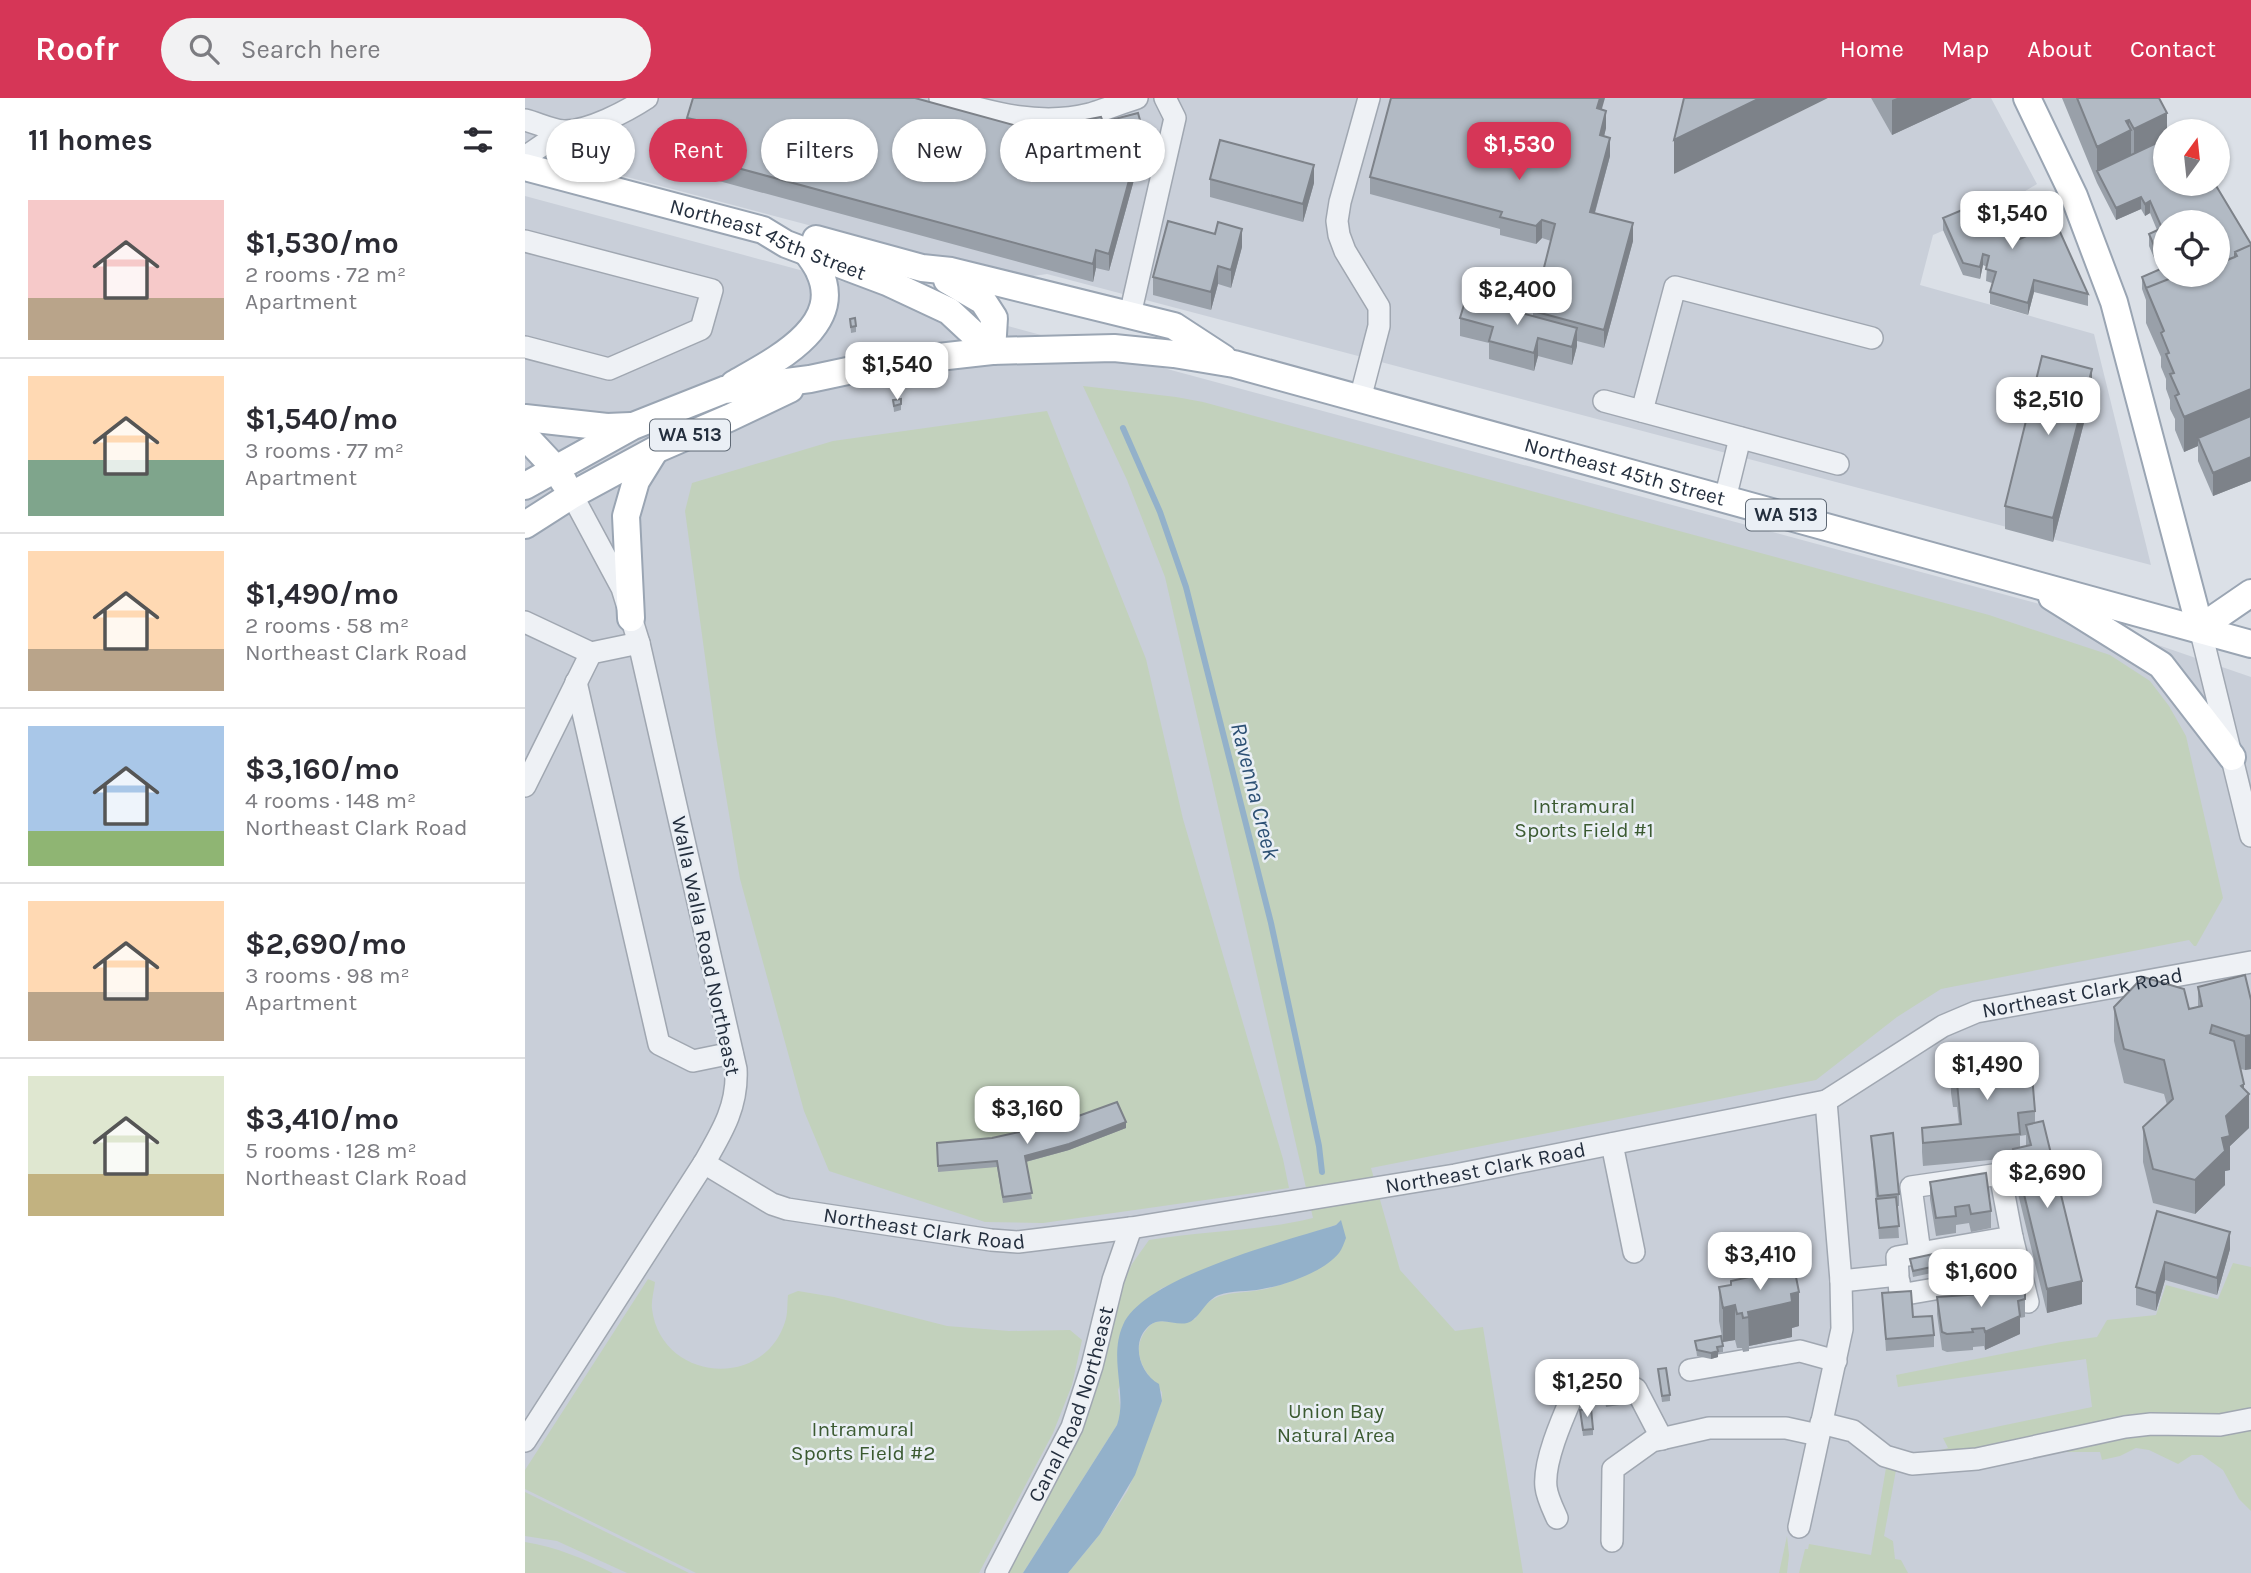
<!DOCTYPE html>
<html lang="en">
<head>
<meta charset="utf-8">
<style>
  :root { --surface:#fff; --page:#f2f2f3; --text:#2b2b33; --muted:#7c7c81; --line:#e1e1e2; --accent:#d63657 }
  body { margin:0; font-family:Karla,sans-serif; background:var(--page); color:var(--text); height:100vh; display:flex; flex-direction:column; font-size:26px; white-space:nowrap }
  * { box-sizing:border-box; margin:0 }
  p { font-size:23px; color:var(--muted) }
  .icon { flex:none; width:38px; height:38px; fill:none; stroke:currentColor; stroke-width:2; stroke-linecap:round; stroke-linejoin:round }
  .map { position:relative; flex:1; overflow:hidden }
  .drawer { display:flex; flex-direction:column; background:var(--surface); width:525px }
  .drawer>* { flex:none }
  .top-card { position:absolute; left:21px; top:21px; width:665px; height:63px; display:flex; gap:14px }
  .needle { width:46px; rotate:15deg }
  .controls { position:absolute; left:1628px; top:21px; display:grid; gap:14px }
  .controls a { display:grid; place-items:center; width:77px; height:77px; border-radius:50%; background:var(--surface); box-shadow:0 2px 5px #0004; font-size:35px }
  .price { position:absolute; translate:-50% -60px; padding:0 16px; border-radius:14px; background:#fff; color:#222; font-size:23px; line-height:46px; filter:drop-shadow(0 2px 4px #0008) }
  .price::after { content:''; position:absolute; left:50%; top:42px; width:21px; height:16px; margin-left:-10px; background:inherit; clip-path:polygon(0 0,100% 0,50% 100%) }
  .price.on { background:var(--accent); color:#fff }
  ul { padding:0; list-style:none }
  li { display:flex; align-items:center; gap:21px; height:175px; padding:0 28px }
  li+li { border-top:2px solid var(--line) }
  li span { display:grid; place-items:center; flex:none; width:196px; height:140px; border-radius:0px; color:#555 }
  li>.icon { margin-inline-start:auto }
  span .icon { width:84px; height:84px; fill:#fffc; stroke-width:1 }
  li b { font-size:30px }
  h2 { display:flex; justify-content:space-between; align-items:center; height:84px; padding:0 28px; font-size:30px }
  .chip { padding:0 24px; border-radius:32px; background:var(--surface); box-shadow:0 2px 5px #0004; font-size:24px; line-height:63px }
  .chip.on { background:var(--accent); color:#fff }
  header { display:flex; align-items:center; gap:42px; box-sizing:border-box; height:98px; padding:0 35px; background:var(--accent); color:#fff }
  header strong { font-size:33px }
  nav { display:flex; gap:38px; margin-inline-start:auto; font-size:24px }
  .search { width:490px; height:63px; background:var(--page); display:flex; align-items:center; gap:18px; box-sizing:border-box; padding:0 24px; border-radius:38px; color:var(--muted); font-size:26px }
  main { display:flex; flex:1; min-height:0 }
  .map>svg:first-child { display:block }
  .built { fill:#c9cfd9 }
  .green { fill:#c2d1bc }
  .water { fill:#93b1ca }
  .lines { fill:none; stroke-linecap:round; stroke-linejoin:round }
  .stream { stroke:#93b1ca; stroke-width:6 }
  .minor-casing { stroke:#a0a7b1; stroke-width:24 }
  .major-casing { stroke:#9aa5b3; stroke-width:30 }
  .minor { stroke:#eef1f5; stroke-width:21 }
  .major { stroke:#fff; stroke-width:26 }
  .wall { fill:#99a0a9; fill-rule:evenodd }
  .shaded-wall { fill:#7d8289 }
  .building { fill:#b2bac4; stroke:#7d8289; stroke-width:2 }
  .labels { text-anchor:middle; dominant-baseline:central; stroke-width:5; stroke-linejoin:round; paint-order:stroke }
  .shield { fill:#eaeff5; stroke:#5f6975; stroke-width:2 }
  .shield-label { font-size:19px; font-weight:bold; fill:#242f3e }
  .street-label { font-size:21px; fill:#242f3e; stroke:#eaeff5 }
  .park-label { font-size:21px; fill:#3b5a31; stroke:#eaeff5 }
  .water-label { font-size:23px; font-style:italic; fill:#2c5074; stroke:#eaeff5 }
</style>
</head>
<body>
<header>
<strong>Roofr</strong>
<div class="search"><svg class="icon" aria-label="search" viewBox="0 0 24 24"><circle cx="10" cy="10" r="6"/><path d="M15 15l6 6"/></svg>Search here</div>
<nav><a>Home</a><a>Map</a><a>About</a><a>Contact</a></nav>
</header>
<main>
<section class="drawer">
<h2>11 homes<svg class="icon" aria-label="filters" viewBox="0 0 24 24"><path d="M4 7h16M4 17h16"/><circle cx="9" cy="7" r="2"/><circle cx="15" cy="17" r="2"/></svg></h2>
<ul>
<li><span style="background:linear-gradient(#f6c9c9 70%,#b9a48a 0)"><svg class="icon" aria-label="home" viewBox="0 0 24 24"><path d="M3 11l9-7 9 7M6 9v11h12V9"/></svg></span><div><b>$1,530/mo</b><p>2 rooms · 72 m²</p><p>Apartment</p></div></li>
<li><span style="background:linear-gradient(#ffd9b3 60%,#7fa58c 0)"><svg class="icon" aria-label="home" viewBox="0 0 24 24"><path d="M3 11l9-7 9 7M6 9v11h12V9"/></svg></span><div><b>$1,540/mo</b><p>3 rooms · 77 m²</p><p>Apartment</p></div></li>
<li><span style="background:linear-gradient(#ffd9b3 70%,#b9a48a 0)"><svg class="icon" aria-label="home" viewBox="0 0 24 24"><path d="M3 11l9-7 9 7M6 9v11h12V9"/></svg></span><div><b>$1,490/mo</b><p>2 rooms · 58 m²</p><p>Northeast Clark Road</p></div></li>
<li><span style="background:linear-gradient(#a9c7e8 75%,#8fb573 0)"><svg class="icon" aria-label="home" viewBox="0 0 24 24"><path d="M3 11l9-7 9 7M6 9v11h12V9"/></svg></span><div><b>$3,160/mo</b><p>4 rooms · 148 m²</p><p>Northeast Clark Road</p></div></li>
<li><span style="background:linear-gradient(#ffd9b3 65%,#b9a48a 0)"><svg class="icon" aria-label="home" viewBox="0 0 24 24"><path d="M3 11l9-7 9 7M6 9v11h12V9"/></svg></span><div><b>$2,690/mo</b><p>3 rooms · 98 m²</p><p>Apartment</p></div></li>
<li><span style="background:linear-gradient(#dfe7d0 70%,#c2b280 0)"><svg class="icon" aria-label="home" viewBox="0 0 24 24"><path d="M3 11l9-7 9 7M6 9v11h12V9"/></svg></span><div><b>$3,410/mo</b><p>5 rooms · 128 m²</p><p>Northeast Clark Road</p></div></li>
</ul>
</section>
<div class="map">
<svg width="1726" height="1475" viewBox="0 0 1726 1475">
  <rect width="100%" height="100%" fill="#dbe0e7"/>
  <path class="built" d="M0 0H1167L1149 76 1303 0H1346L1367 36 1447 0H1466L1512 86 1475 108 1408 137 1395 187 1569 236 1626 467 522 176 487 181 0 52Z
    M0 98 1511 505 1726 579V1475H0Z"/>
  <path class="green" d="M558 288 651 299 678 304 1464 517 1585 557 1625 583 1644 608 1661 638 1698 800 1671 848H1669L1664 842 1416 891 1372 919 1291 982 846 1070 875 1172 930 1233 958 1229 998 1475H543L575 1436 603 1392 637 1303V1294C622 1276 605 1258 619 1235 623 1230 625 1226 631 1224 639 1222 646 1225 654 1225 659 1225 665 1222 670 1221 687 1191 707 1197 735 1192 764 1187 791 1173 814 1155L816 1123 811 1127 709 1160 635 1191 593 1292 596 1316 592 1327 498 1475H481L596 1190 607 1166 624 1142C678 1133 735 1133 788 1120L640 479 602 382Z
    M522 313 621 561 658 721 758 1061 764 1090 518 1125 460 1124 304 1073 279 1013 215 781 191 639 160 413 167 385 308 343Z
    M1708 1165 1726 1169V1413L1714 1401 1698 1372 1677 1357H1667L1653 1366 1624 1352 1611 1350 1595 1358 1577 1362 1575 1354H1539L1568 1341 1460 1354 1400 1357 1423 1350 1418 1340 1567 1309 1561 1261 1373 1289 1371 1277 1536 1244 1572 1239 1582 1222 1631 1217 1641 1187 1693 1201Z
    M123 1181 130 1184C129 1193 126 1203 127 1211 136 1283 238 1293 260 1224 263 1216 262 1206 263 1197L273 1193 309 1199 422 1228 484 1233 545 1232 557 1242 547 1287 528 1335 454 1475H171L0 1391V1372Z
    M1361 1370 1371 1372 1359 1438 1368 1443 1370 1461 1376 1462 1383 1475H1274L1280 1451H1283L1284 1446 1346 1457Z
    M0 1394 164 1475H102L32 1443 0 1438Z
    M1262 1438 1264 1457 1262 1475H1254Z
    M0 1444C32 1449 59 1461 88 1475H0Z"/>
  <path class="water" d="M816 1122 821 1140C819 1145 817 1151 814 1155 800 1173 759 1188 737 1191 723 1194 707 1192 694 1197 680 1202 674 1222 662 1225 650 1228 637 1218 625 1227 605 1243 614 1275 634 1286L637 1303 610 1377 575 1436 543 1475H498L592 1327C603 1296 583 1261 598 1227 618 1179 761 1143 811 1127Z"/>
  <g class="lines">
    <path class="stream" d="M598 330 635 414 661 489 746 825 794 1048 797 1074"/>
    <g class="minor-casing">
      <g id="minor">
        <path d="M415 0C465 14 513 29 565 16 581 11 596 5 612 0"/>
        <path d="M0 22C12 25 26 32 38 33 63 34 102 13 122 0"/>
        <path d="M0 59 38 33"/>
        <path d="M0 143 187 192 176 231 84 271 0 249"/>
        <path d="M605 217 650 20 640 0"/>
        <path d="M835 301 854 228V209L820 153 814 137 812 123 815 104 844 0"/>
        <path d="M1079 303 1313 366"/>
        <path d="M1117 313 1150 189 1347 240"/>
        <path d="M1200 401 1215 340"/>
        <path d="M0 524 66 555"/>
        <path d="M1675 530 1726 738"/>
        <path d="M51 584 134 946 168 963 207 955"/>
        <path d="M0 688 66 555 114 545"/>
        <path d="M1087 1046 1109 1154"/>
        <path id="s1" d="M179 1065 247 1106 262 1111 466 1142 493 1144 606 1130 930 1077 1301 1003 1418 928 1451 914 1726 864"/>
        <path d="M1487 1139 1503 1204"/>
        <path d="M1316 1183 1373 1177 1372 1159 1395 1155 1386 1089 1475 1076 1487 1139 1395 1155"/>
        <path d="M1374 1183 1375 1197 1496 1176"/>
        <path d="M1165 1272 1275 1253 1311 1263"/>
        <path d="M1296 1325 1328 1333 1360 1358 1387 1366 1452 1361 1600 1329 1626 1326 1695 1327 1726 1321"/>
        <path d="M0 1343 179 1065C197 1034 213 1008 211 971L114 545 97 490 47 397"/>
        <path d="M1032 1420C1028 1411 1022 1399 1021 1389 1018 1363 1039 1317 1049 1294L1084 1279 1111 1291 1137 1341"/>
        <path d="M1274 1429 1317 1231 1316 1183 1301 1003"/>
        <path d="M1087 1443 1088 1371 1127 1343 1184 1330H1261L1293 1337"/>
        <path id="s2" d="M471 1475 547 1329 567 1268 588 1182 606 1130"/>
      </g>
    </g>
    <g class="major-casing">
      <g id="major">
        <path d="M1502 0 1549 98 1589 204 1675 530"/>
        <path id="s3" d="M0 69 238 132 261 146 362 184 424 213 467 253"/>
        <path d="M291 141 397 170 426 173 649 228 698 260"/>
        <path d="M422 182 458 203 469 220 467 253"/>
        <path d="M209 286C247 264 321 229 294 173 291 166 286 160 282 154"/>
        <path d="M0 320 82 329 106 328"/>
        <path d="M0 338 30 370 39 384"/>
        <path id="s4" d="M0 388 108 328 199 292 285 281 360 265 467 253 589 250 649 256 709 266 1726 546"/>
        <path d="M0 427 47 397 130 352 204 320 265 291"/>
        <path d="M1527 499 1636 567 1707 659"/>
        <path d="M106 520 101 418 111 383 129 354"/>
        <path d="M1675 530 1726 495"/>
      </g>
    </g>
    <use href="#minor" class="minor"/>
    <use href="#major" class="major"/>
  </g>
  <path class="wall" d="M1346 0H1447L1367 37Z
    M1537 0H1634L1642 33 1640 86 1726 146V383L1688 398 1673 363V348L1659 354 1650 332V321L1645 311V302L1641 291V281L1636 269V259L1621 225V202L1617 191V179L1692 177 1640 124V158L1630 162 1624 148V136L1632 132 1625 115 1620 118 1616 111 1591 122 1572 85Z
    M1077 11 1081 30 1079 38 1085 58 1070 115 1108 143 1079 250 1052 243V248L1047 267 1013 258 1009 273 964 261V245L935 238V220L1008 218V213L1026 143 1017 140 1011 146 975 137V131L845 96V79Z
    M162 20 496 29 578 24 620 58 615 60 584 173 571 170 568 184 194 83V65L197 55 174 48V41L162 38Z
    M685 81 789 85 778 124 685 99Z
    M1418 120 1495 141 1563 196V208L1509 194 1503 217 1465 206V194L1467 185 1461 183 1462 169 1458 167 1455 181 1438 177 1418 132Z
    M717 149 706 190 693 186 686 212 628 197V179Z
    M325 221 331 228V234L326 235Z
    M1567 294 1528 444 1480 431V408Z
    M368 302 376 306V312L369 314Z
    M1673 889 1726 902V971L1720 972 1716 971 1719 991 1724 1030 1705 1048V1072L1700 1073V1087L1670 1116 1628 1105 1618 1064V1029L1642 1007 1639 996 1599 985 1589 943V909L1664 911 1673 909Z
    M1426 971 1489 979 1510 1013V1025L1557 1206 1522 1215 1488 1075V1060L1398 1068 1397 1054V1030L1434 1027 1432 1009H1428L1426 995ZM1501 1037V1048L1495 1050V1038Z
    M601 1030 544 1052 501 1064 507 1101 478 1105 472 1069 413 1074 412 1045Z
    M1346 1038 1374 1096V1108H1372L1374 1140 1354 1141Z
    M1405 1084 1466 1113V1130L1446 1134 1444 1125 1431 1127V1135L1411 1138 1405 1101Z
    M1632 1113 1705 1151 1692 1197 1640 1182 1631 1213 1611 1207V1189Z
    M1385 1161 1416 1167V1173L1388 1179Z
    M1206 1183 1274 1228 1267 1230V1239L1224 1248V1253L1218 1254 1217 1250H1212L1210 1242 1198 1244 1194 1223V1189L1206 1187Z
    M1357 1195 1409 1237V1249L1361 1253Z
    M1412 1199 1500 1201V1219L1495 1220V1236L1460 1252 1459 1248 1448 1249V1252L1422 1254 1417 1252 1412 1216Z
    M1170 1243 1198 1248V1254L1193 1255V1259L1186 1261 1172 1258Z
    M1133 1271 1145 1297V1303L1137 1304Z
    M1079 1296 1101 1300V1306L1081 1309Z
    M1055 1312 1068 1331V1337L1058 1338Z"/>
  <path class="shaded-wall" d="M1075 0H1080L1072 28V10Z
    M1235 0H1303L1149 76V42Z
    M1372 0H1447L1367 37V2Z
    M1081 13V30L1075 55V37Z
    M1642 15V33H1640V50L1609 65V31Z
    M1604 22V33L1606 32V67L1572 73V49L1601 23Z
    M620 40V58L615 60 584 173V156L615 42Z
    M1085 40V58L1065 132V114Z
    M789 67V85L778 124V106Z
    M1616 99V111L1591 122V110Z
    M1625 103V115L1620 118V106Z
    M1017 122V140L1011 146V128Z
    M1108 125V143L1079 250V232Z
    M717 131V149L706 190V172Z
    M1640 146V158L1630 162V150Z
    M571 152V170L568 184V166Z
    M1458 156V167L1455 181V169Z
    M693 168V186L686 212V194Z
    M1509 182V194L1503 217V205Z
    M1052 230V248L1047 267V249Z
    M1013 240V258L1009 273V255Z
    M1567 271V294L1528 444V420Z
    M1726 291V326L1673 340V348L1659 354V319Z
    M1726 359V383L1688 398V375Z
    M1726 937V971L1720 972V938Z
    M1719 986V1000L1724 996V1030L1705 1048V1072L1700 1073V1087L1670 1116V1082L1697 1040 1701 1018 1716 988Z
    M601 1024V1030L544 1052 500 1064V1058Z
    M1705 1134V1151L1692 1197V1180Z
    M1640 1164V1182L1631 1213V1195Z
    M1557 1183V1206L1522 1215V1191Z
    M1274 1194V1228L1267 1230V1239L1224 1248 1223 1214 1266 1196Z
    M1210 1207V1242L1198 1244V1210Z
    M1495 1218V1236L1460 1252V1234Z
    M1193 1253V1259L1186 1261V1255Z"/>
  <path class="building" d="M168 0H390L496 29 497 26 545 25 576 19 578 24 613 15 620 40 615 42 584 156 571 152 568 166 194 65 202 38 174 30 176 23 162 20Z
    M866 0H1075L1072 10 1081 13 1075 37 1085 40 1065 114 1108 125 1079 232 1008 213 1030 126 1017 122 1011 128 975 119 977 114 845 79Z
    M1159 0H1235L1149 42Z
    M1552 0H1634L1642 15 1609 31 1604 22 1601 23 1606 32 1572 49Z
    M1640 41V86H1690L1726 146V147L1710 154V159L1692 166V124H1640V146L1630 150 1624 136 1637 130 1625 103 1620 106 1616 99 1591 110 1572 73Z
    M695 42 789 67 778 106 685 81Z
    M1475 96 1495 141 1531 125 1563 196 1509 182 1503 205 1465 194 1471 174 1461 171 1464 158 1458 156 1455 169 1438 165 1418 120Z
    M643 123 690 136 693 124 717 131 706 172 693 168 686 194 628 179Z
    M1726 147V291L1659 319 1650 298 1654 296 1645 276 1649 275 1641 256 1644 255 1636 235 1639 233 1621 190 1654 177 1656 181 1667 177H1692V166L1712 158 1710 154Z
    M1640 169V177H1654L1621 190 1617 179Z
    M1654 177H1667L1656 181Z
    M941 200 1052 230 1047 249 1013 240 1009 255 964 243 968 229 935 220Z
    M330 220 331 228 326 229 325 221Z
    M1517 258 1567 271 1528 420 1480 408Z
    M376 301V306L369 308 368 302Z
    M1726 318V359L1688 375 1673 340Z
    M1720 877 1726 902V937L1720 938 1687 927 1685 935 1709 943 1719 986 1716 988 1724 996 1701 1018 1705 1038 1697 1040 1700 1053 1670 1082 1628 1071 1618 1029 1648 1001 1639 962 1599 951 1589 909 1618 879 1659 891 1664 911 1677 908 1673 889Z
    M1487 960 1489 979 1507 977 1510 1013 1493 1015 1495 1036 1398 1045 1397 1030 1436 1026 1432 985H1428L1426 971 1432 970V965Z
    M592 1004 601 1024 544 1046 500 1058 507 1095 478 1099 472 1063 413 1068 412 1045 467 1040 534 1025Z
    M1518 1023 1557 1183 1522 1191 1488 1051 1506 1047 1501 1027Z
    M1368 1035 1374 1096 1353 1098 1346 1038Z
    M1461 1075 1466 1113 1446 1116 1444 1107 1430 1109 1431 1118 1411 1120 1405 1084Z
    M1371 1099 1374 1128 1354 1130 1351 1101Z
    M1632 1113 1705 1134 1692 1180 1640 1164 1631 1195 1611 1189Z
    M1413 1155 1416 1167 1388 1173 1385 1161Z
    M1260 1171 1261 1176 1270 1174 1274 1194 1266 1196 1267 1204 1223 1214 1224 1219 1218 1220 1217 1215 1212 1216 1210 1207 1198 1210 1194 1189 1206 1187V1183Z
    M1482 1184H1500V1201L1493 1203 1495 1218 1460 1234 1459 1230 1447 1231 1448 1234 1422 1236 1417 1234 1412 1199 1458 1196Z
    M1386 1193 1388 1219 1407 1218 1409 1237 1361 1241 1357 1195Z
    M1196 1238 1198 1248 1192 1249 1193 1253 1186 1255 1172 1252 1170 1243Z
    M1141 1270 1145 1297 1137 1298 1133 1271Z
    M1100 1293 1101 1300 1081 1303 1079 1296Z
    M1066 1310 1068 1331 1058 1332 1055 1312Z"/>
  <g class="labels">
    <g class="shield">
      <rect x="125" y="321.5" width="80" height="31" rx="5"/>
      <rect x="1221" y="401.5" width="80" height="31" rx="5"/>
    </g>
    <g class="shield-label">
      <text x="165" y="337">WA 513</text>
      <text x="1261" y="417">WA 513</text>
    </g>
    <g class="street-label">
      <text stroke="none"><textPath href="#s3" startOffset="254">Northeast 45th Street</textPath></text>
      <text stroke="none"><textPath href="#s4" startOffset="1141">Northeast 45th Street</textPath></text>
      <text transform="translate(181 848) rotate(78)">Walla Walla Road Northeast</text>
      <text stroke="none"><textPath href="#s1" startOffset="1432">Northeast Clark Road</textPath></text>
      <text stroke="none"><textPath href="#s1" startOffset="802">Northeast Clark Road</textPath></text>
      <text stroke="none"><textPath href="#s1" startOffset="234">Northeast Clark Road</textPath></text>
      <text stroke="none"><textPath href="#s2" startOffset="186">Canal Road Northeast</textPath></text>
    </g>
    <g class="park-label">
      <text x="1059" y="708">Intramural<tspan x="1059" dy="24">Sports Field #1</tspan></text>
      <text x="811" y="1313">Union Bay<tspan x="811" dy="24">Natural Area</tspan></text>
      <text x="338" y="1331">Intramural<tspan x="338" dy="24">Sports Field #2</tspan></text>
    </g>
    <g class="water-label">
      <text transform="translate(730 693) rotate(76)">Ravenna Creek</text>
    </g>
  </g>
</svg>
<div class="controls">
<a><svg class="needle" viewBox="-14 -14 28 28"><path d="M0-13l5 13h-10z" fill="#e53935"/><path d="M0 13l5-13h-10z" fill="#7c7c81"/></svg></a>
<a><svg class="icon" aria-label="locate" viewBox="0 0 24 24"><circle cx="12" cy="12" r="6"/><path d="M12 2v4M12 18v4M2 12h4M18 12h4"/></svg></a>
</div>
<b class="price on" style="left:994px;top:84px">$1,530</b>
<b class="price" style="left:1487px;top:153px">$1,540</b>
<b class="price" style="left:992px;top:229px">$2,400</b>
<b class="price" style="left:372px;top:304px">$1,540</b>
<b class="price" style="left:1523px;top:339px">$2,510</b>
<b class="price" style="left:1462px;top:1004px">$1,490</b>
<b class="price" style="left:502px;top:1048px">$3,160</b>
<b class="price" style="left:1522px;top:1112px">$2,690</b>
<b class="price" style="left:1235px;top:1194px">$3,410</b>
<b class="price" style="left:1456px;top:1211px">$1,600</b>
<b class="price" style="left:1062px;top:1321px">$1,250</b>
<div class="top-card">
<a class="chip">Buy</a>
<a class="chip on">Rent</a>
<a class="chip">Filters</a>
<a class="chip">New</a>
<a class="chip">Apartment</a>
</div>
</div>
</main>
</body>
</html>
